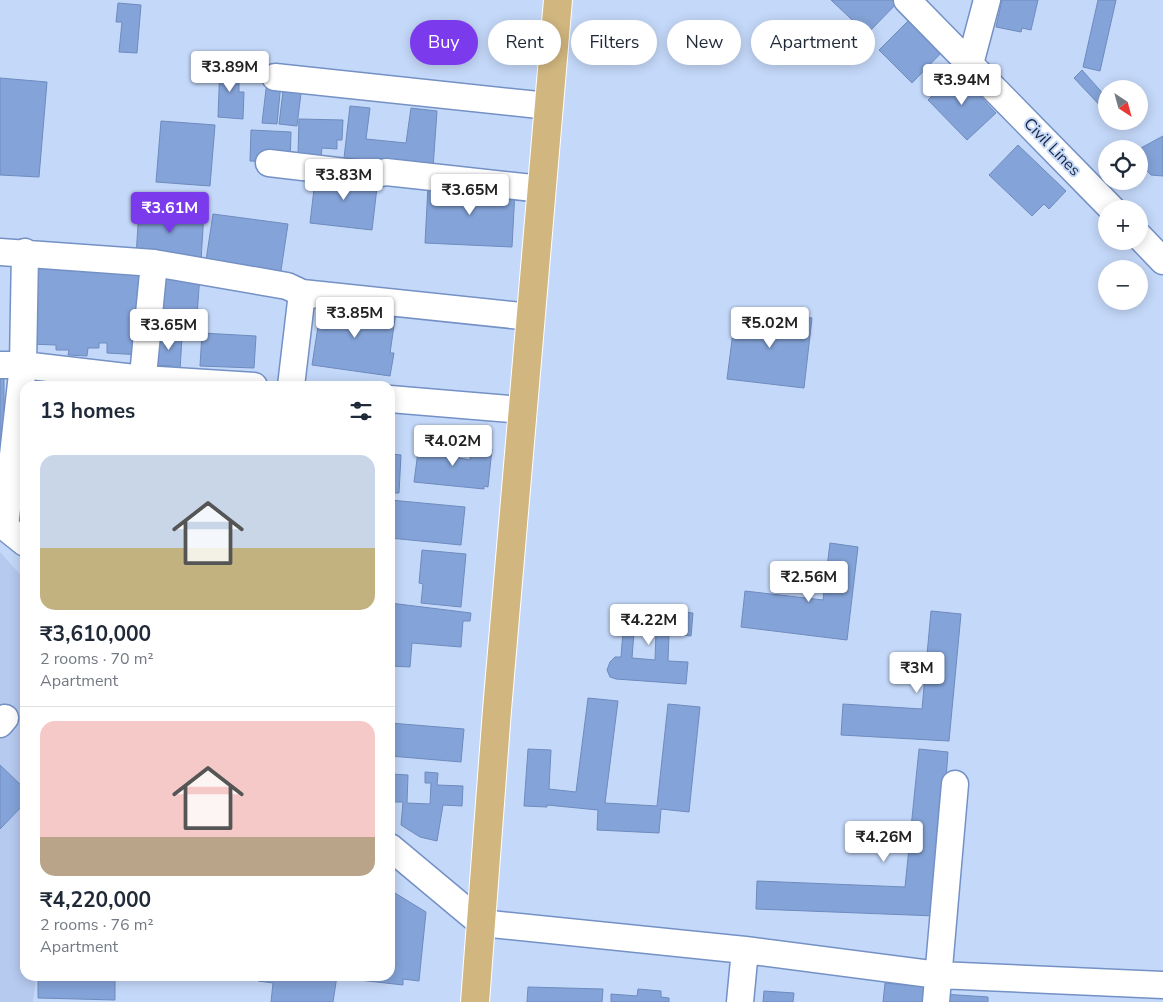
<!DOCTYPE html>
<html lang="en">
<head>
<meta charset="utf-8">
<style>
  :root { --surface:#fff; --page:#f6f6f7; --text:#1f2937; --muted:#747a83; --line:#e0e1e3; --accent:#7c3aed }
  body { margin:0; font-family:"Nunito Sans",sans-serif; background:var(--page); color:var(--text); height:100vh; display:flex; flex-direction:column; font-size:19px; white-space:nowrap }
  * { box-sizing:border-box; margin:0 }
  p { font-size:16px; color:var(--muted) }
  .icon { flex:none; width:28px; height:28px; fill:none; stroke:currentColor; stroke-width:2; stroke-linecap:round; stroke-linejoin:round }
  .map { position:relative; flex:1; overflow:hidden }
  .details { position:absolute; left:20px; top:381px; width:375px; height:600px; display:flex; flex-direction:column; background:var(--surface); border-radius:15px; box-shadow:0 2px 12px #0003 }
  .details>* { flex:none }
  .banner { position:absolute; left:410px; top:20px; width:475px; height:45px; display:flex; gap:10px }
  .needle { width:32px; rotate:144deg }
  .tools { position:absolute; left:1098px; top:80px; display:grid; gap:10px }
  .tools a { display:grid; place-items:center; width:50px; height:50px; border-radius:50%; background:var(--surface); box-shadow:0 2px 12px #0003; font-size:25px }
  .price { position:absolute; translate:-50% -42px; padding:0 11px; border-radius:5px; background:#fff; color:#222; font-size:16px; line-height:32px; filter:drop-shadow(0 1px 2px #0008) }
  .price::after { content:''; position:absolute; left:50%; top:30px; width:15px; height:11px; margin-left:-8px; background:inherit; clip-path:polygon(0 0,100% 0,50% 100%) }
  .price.current { background:var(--accent); color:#fff }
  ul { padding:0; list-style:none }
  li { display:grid; align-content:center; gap:10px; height:265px; padding:0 20px }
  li+li { border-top:1px solid var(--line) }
  li span { display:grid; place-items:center; height:155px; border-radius:15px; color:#555 }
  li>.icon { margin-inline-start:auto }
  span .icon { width:90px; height:90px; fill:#fffc; stroke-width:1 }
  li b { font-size:21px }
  h2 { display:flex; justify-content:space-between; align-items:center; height:60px; padding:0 20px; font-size:21px }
  .tag { padding:0 18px; border-radius:22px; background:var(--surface); box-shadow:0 2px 12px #0003; font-size:18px; line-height:45px }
  .tag.current { background:var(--accent); color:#fff }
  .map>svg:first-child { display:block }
  .built { fill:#b6caef }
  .building { fill:#84a3d8; stroke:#6e8bbe; fill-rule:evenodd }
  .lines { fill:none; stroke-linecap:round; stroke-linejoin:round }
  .minor-casing { stroke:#7491c5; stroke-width:29 }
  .major-casing { stroke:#fff; stroke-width:30 }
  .minor { stroke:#fff; stroke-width:26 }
  .major { stroke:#d1b77f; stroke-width:28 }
  .labels { text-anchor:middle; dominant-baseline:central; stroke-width:4; stroke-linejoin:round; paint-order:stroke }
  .street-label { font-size:16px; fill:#1b263b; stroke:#c4d8f9 }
</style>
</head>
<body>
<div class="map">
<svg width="1163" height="1002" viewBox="0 0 1163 1002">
  <rect width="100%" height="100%" fill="#c4d8f9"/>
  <path class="built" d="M0 552 25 580V976H36L33 1002H0Z"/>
  <path class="building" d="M831 0H900L867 34Z
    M1002 0H1038L1031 30 1022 28 1021 32 996 27Z
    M1098 0H1116L1100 71 1083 67Z
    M118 3 141 5 137 53 119 52 122 22H116Z
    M912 17 945 49 912 83 879 50Z
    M220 63 239 64V92H244L243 119 218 117Z
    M1082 70 1106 97V112L1074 78Z
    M957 72 996 113 967 140 928 100Z
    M0 78 47 82 39 177 0 175Z
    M267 81 281 83 277 124 262 123Z
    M284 83 302 85 297 126 279 124Z
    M350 106 370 108 366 139 406 143 411 108 437 111 433 168 344 158Z
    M299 119 343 120 342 140H337V149L322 148 321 156 298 155Z
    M161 121 215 125 210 186 156 182Z
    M251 130 291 132 290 163 250 161Z
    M1163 136V176L1151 175 1139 162V149Z
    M1018 145 1066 191 1049 209 1044 204 1032 216 989 175Z
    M316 172 378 179 372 230 310 223Z
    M428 186 515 190 512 247 425 243Z
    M139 208 204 212 201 261 136 257Z
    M213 214 288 224 280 277 205 267Z
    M35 264 147 271 142 355 107 353V343H99V348H88L87 356 68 355 69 350H56V345L30 344Z
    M162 273 200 274 196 330 159 328Z
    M322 301 396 312 390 353H394L390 376 312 365Z
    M736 309 812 318 804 388 727 379Z
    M202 333 256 336 254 368 200 366Z
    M157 335 182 336 180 371 172 370V366L155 365Z
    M0 371H4V491L0 488Z
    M419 444 461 448 459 458 470 460 472 447 492 449 488 487 484 486V489L414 482Z
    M390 454 401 455 399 493H390Z
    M390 500 465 507 461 545 390 538Z
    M830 543 858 547 847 640 741 627 745 591 823 600Z
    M422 550 466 554 461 607 421 603 423 584 419 583Z
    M390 603 471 613 470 621H463L461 647 412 643 410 667 390 666Z
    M623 608 693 613 691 636 669 634 668 661 688 662 686 684 616 679 610 677 607 670 610 662 615 657H621L623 631 616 630 612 623V615L617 610ZM634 632 656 633 655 660 632 658Z
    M931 611 961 614 949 741 841 735 843 704 922 709Z
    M588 698 618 701 605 803 657 806 668 704 700 707 689 812 661 809 659 833 597 830 598 810 547 805V807L524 806 528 749 551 750 549 789 576 792Z
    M390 723 464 729 461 762 390 756Z
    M919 749 948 752 936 916 756 909 757 881 905 887Z
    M0 765 25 789V803L0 829Z
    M425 772 438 773 437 785 463 786 462 806 443 805 437 841 420 837 401 825 403 802H390V774L408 775 407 803 430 804 431 783H425Z
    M390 890 426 912 419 981 403 979V985L359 980V976H390Z
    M38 976H115V1000L38 998Z
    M259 976H337L333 1002H271L273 983 258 981Z
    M885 983 933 988 931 1002H883Z
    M528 987 603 989 602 1002H527Z
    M638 989 661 991V997L669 998V1002H611V994L637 996Z
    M764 991 794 993 793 1002H763Z
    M943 994 988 997V1002H942Z"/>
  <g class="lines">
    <g class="minor-casing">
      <path id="minor" d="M907 0 1112 209
        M970 64 987 0
        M275 77 548 106
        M269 163 371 175 386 172 542 189
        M1139 236 1163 261
        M0 252 154 263 287 286 302 293 531 317
        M0 365H23L143 379 254 386
        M142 386 154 263
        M291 386 302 293
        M390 399 523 410
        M0 523 25 543
        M5 527 23 365 25 252
        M0 724 5 718
        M390 847 481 923 745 950 938 975 1163 985
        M740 1002 745 950
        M936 1002 955 784"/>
    </g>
    <g class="major-casing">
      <path id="major" d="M475 1002 497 710 558 0"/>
    </g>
    <use href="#minor" class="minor"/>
    <use href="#major" class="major"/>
  </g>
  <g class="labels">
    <g class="street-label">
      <text transform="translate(1052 147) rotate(46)">Civil Lines</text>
    </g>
  </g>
</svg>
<div class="tools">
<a><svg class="needle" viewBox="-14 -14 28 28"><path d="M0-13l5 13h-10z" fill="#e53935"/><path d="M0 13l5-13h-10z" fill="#747a83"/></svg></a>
<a><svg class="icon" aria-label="locate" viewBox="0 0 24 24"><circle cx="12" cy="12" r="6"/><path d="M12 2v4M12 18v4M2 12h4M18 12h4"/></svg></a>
<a>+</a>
<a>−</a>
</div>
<b class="price" style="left:230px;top:93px">₹3.89M</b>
<b class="price" style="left:962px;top:106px">₹3.94M</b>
<b class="price" style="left:344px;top:201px">₹3.83M</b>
<b class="price" style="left:470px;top:216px">₹3.65M</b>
<b class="price current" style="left:170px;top:234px">₹3.61M</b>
<b class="price" style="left:355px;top:339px">₹3.85M</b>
<b class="price" style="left:770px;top:349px">₹5.02M</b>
<b class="price" style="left:169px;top:351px">₹3.65M</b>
<b class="price" style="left:453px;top:467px">₹4.02M</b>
<b class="price" style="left:809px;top:603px">₹2.56M</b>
<b class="price" style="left:649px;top:646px">₹4.22M</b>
<b class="price" style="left:917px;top:694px">₹3M</b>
<b class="price" style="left:884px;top:863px">₹4.26M</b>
<div class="banner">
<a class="tag current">Buy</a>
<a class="tag">Rent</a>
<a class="tag">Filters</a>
<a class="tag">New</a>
<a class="tag">Apartment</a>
</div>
<section class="details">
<h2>13 homes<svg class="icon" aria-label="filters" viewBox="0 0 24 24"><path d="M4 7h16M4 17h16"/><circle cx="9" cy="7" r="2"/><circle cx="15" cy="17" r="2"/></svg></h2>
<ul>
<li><span style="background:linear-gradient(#c9d6e8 60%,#c2b280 0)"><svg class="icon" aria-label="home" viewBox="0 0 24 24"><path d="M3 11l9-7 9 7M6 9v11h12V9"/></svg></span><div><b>₹3,610,000</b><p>2 rooms · 70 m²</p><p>Apartment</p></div></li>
<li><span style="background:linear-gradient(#f6c9c9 75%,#b9a48a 0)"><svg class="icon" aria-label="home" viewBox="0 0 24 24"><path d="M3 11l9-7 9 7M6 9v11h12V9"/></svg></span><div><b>₹4,220,000</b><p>2 rooms · 76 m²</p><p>Apartment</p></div></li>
</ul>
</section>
</div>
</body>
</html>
